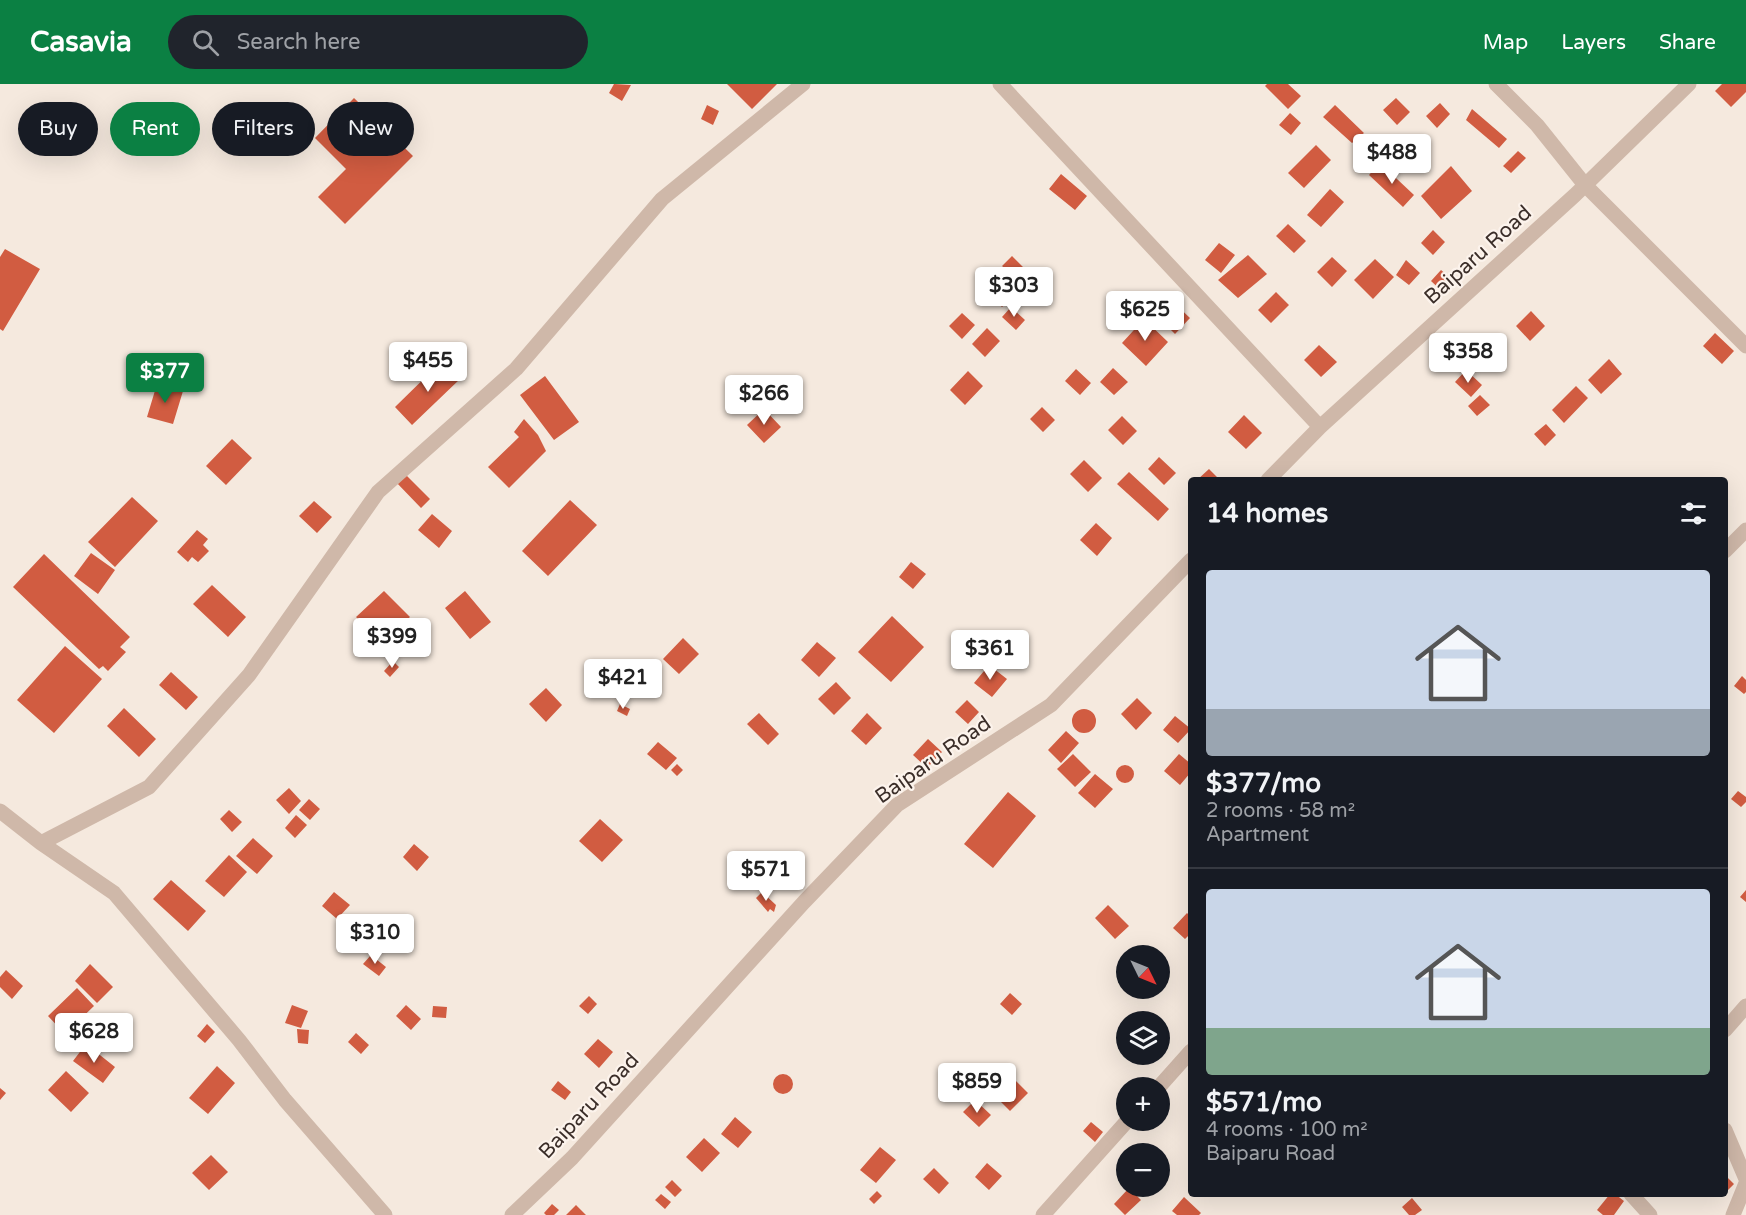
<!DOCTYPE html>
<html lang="en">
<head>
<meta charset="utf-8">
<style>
  :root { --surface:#171b24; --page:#20242c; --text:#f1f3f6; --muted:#9ea1a6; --line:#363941; --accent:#0b8043 }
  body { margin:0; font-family:"Varela Round",sans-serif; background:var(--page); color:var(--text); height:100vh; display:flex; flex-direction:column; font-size:22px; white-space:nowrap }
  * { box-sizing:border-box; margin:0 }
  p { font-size:20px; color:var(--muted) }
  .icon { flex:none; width:33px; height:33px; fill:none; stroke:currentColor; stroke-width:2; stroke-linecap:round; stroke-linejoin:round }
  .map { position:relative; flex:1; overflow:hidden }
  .sheet { position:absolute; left:1188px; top:393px; width:540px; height:720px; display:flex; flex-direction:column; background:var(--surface); border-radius:6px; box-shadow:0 6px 24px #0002 }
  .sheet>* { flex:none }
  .top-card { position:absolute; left:18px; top:18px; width:570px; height:54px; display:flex; gap:12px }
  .needle { width:39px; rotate:133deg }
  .tools { position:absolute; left:1116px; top:861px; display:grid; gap:12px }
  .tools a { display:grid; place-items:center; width:54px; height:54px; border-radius:50%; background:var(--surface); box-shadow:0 6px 24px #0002; font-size:30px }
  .price { position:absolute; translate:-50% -51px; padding:0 14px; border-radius:6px; background:#fff; color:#222; font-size:20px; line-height:39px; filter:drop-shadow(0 2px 3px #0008) }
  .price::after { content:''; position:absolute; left:50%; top:36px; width:18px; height:14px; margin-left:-9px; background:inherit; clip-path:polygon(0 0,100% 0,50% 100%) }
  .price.on { background:var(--accent); color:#fff }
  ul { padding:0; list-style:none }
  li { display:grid; align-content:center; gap:12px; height:318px; padding:0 18px }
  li+li { border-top:2px solid var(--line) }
  li span { display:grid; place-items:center; height:186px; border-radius:6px; color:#555 }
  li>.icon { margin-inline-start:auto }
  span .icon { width:108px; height:108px; fill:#fffc; stroke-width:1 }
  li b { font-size:26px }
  h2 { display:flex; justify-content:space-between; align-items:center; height:72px; padding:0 18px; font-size:26px }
  .tag { padding:0 21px; border-radius:27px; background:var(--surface); box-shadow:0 6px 24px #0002; font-size:21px; line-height:54px }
  .tag.on { background:var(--accent); color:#fff }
  header { display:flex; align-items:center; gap:36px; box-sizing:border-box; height:84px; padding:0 30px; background:var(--accent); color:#fff }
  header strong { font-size:28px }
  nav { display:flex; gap:33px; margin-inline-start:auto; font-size:21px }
  .search { width:420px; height:54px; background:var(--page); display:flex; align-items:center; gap:15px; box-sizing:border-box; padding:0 21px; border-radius:33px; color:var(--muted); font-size:22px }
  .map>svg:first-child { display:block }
  .building { fill:#d15c41 }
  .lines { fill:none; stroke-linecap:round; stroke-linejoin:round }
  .street { stroke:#cfb8a9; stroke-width:15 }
  .labels { text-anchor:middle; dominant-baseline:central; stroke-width:4.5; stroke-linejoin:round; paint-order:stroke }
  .street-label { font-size:21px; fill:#3b2e29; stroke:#fcf3ec }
</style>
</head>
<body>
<header>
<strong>Casavia</strong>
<div class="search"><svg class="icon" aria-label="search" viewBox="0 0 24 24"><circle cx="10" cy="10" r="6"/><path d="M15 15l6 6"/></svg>Search here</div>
<nav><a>Map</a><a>Layers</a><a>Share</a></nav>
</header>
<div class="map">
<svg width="1746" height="1131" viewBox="0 0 1746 1131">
  <rect width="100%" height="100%" fill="#f5e9de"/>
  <path class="building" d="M614 0 631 1 622 17 609 9Z
    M727 0H777L752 25Z
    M1267 0H1288L1301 12 1288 25 1265 2Z
    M1722 0H1746V8L1731 23 1715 7Z
    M354 14 413 72 345 140 318 113 346 85 315 54Z
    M1396 14 1410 28 1397 41 1383 26Z
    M1440 19 1450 30 1437 44 1426 32Z
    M707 21 719 27 713 41 701 35Z
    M1335 21 1364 49 1352 59 1323 33Z
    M1472 25 1507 55 1499 64 1466 36Z
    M1290 29 1301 39 1291 51 1279 41Z
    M1316 61 1331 76 1304 104 1288 89Z
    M1518 67 1526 74 1511 89 1503 82Z
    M1380 79 1414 111 1403 123 1369 91Z
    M1451 82 1472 107 1441 135 1421 112Z
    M1061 90 1087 112 1075 126 1049 105Z
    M1330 105 1344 118 1321 143 1307 131Z
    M1288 140 1306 157 1294 169 1276 152Z
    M1433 146 1445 158 1433 171 1421 159Z
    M1219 159 1235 171 1221 189 1205 176Z
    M5 165 40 185 3 247 0 245V173Z
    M1248 171 1267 190 1238 214 1218 196Z
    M1012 172 1023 183 1014 193 1002 182Z
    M1332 173 1347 187 1332 203 1317 188Z
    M1375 175 1394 193 1373 215 1354 196Z
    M1406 176 1420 189 1409 201 1396 191Z
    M1441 186 1456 199 1446 211 1431 197Z
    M998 199 1012 213 1002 223 988 209Z
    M1276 208 1289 221 1271 239 1258 226Z
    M1168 213 1190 234 1175 250 1153 228Z
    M1011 223 1025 236 1016 246 1002 233Z
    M1531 227 1545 242 1530 257 1516 242Z
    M962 229 975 241 962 255 949 242Z
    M1144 235 1168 258 1146 282 1122 259Z
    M987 244 1000 257 985 273 972 260Z
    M1715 249 1734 267 1722 280 1703 262Z
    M1319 261 1337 278 1321 293 1304 276Z
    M1609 275 1622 290 1601 310 1588 296Z
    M443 276 460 295 412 341 395 323Z
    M1113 284 1128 298 1114 311 1100 298Z
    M1076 285 1091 299 1080 311 1065 297Z
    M1466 286 1482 301 1471 313 1455 298Z
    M968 287 983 302 965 321 950 306Z
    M545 292 579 338 554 356 520 311Z
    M157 300 183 307 173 340 147 333Z
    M1576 302 1588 314 1564 339 1552 326Z
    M1480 311 1490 321 1477 332 1468 322Z
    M1042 323 1055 336 1043 348 1030 335Z
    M764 325 781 343 764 359 747 341Z
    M1244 331 1262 349 1246 365 1228 348Z
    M1122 332 1137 347 1123 361 1108 346Z
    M524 335 538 351 546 367 509 404 488 383 519 353 514 348Z
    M1546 340 1556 351 1545 362 1534 350Z
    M232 355 252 374 226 401 206 382Z
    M1159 373 1176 389 1164 401 1148 385Z
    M1084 376 1102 394 1088 408 1070 390Z
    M1209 385 1220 396H1197Z
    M1129 388 1169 425 1158 437 1117 400Z
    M404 389 430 415 421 424 395 397Z
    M132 413 158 437 115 483 88 458Z
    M570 416 597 441 548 492 522 467Z
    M314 417 332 433 317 449 299 432Z
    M432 430 452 447 439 464 418 446Z
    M1096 439 1112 454 1097 472 1080 456Z
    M197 446 208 455 203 461 209 467 198 478 192 473 188 478 177 468Z
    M91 469 115 486 98 510 74 492Z
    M44 470 130 553 120 563 126 568 108 587 103 582 99 585 13 503Z
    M911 478 926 490 913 505 899 493Z
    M212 501 246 533 228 553 193 520Z
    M384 507 410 533 381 559 356 533Z
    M465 507 491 538 470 555 445 524Z
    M892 532 924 563 891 598 858 568Z
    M683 554 699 570 679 590 663 575Z
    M817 558 836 574 819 593 801 576Z
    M65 562 102 595 54 649 17 616Z
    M393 577 399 583 390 593 384 587Z
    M989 581 1007 595 992 613 974 599Z
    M171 588 198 613 186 626 159 601Z
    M1742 592 1746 596V608L1744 610 1734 602Z
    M836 598 851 614 834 631 818 615Z
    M546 604 562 621 546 638 529 620Z
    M1137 614 1152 629 1136 646 1121 630Z
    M967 616 979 628 968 640 955 628Z
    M620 620 630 625 627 632 617 627Z
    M124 624 156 655 139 673 107 642Z
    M1072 637a12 12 0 1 1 24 0a12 12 0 1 1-24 0Z
    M759 629 779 650 768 661 747 640Z
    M867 629 882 644 866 661 851 647Z
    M1175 632 1191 645 1178 659 1163 646Z
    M1066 647 1079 659 1061 679 1048 666Z
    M928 655 942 668 927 684 913 671Z
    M658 658 677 674 666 686 647 670Z
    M1073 670 1091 688 1075 703 1057 685Z
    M1179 670 1191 680V688L1180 701 1164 687Z
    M677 680 683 686 677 692 671 686Z
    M1116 690a9 9 0 1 1 18 0a9 9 0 1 1-18 0Z
    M1095 690 1113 705 1095 724 1078 709Z
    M289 704 301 717 289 730 276 716Z
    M1738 707 1746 713V718L1741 723 1731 715Z
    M1008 708 1036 732 993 784 964 760Z
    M309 715 320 725 310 736 299 726Z
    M229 726 242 738 232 748 220 735Z
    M296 731 307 741 295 754 285 744Z
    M600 735 623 756 602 778 579 757Z
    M253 754 273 772 257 790 236 772Z
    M414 760 429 773 417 787 403 773Z
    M229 771 247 788 224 813 205 797Z
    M171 796 206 827 188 847 153 815Z
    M1746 806V818L1740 813Z
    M334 808 350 821 337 835 322 822Z
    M762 808 776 821 774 828 770 825 768 828 756 814Z
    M1108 821 1129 842 1115 855 1095 834Z
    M1187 829 1191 833V849L1185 855 1173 844Z
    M364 840 366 851 345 855 343 844Z
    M371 871 386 883 379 892 363 880Z
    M90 880 113 903 97 919 75 897Z
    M6 886 23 902 12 915 0 903V893Z
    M77 904 94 922 65 950 48 932Z
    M1010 909 1022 920 1012 931 1000 920Z
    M589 912 597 920 588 930 579 922Z
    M292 921 308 927 301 944 285 939Z
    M406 921 421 935 411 946 396 932Z
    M433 922 447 923 446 934 432 933Z
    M207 940 215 948 205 959 197 952Z
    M297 945 309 946 308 960 298 959Z
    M356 949 369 961 361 970 348 958Z
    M598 955 613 968 599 984 584 970Z
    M86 960 115 983 103 999 73 977Z
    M217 982 235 999 208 1030 189 1014Z
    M994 986 1001 992 997 996 990 991Z
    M66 987 89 1009 71 1028 48 1006Z
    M1007 988 1028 1009 1010 1027 988 1005 994 999 996 1000Z
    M773 1000a10 10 0 1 1 20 0a10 10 0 1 1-20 0Z
    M558 997 571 1008 565 1016 551 1006Z
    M0 1004 6 1009 0 1016Z
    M975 1016 991 1031 979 1043 963 1028Z
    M735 1033 752 1048 738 1064 721 1050Z
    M1091 1038 1103 1048 1095 1058 1083 1047Z
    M704 1054 720 1069 702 1088 686 1073Z
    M880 1063 896 1076 876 1099 860 1086Z
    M211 1071 228 1088 209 1106 192 1089Z
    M987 1079 1002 1092 989 1106 975 1093Z
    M934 1084 949 1099 939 1110 923 1095Z
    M1725 1091 1734 1100 1725 1109Z
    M672 1096 682 1106 675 1113 665 1103Z
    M1129 1104 1141 1116 1125 1131 1114 1120Z
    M877 1107 882 1112 874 1120 869 1115Z
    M661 1110 671 1118 665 1125 655 1116Z
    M1610 1110H1615L1624 1117 1614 1131H1603L1597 1126Z
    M1184 1113 1201 1129 1199 1131H1177L1172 1127Z
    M1412 1114 1422 1126 1415 1131H1409L1402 1123Z
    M552 1120 559 1126 554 1131H546L544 1129Z
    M576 1121 586 1131H566Z"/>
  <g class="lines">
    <path class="street" d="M1000 0 1320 343
      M1496 0 1537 41 1585 101 1746 262
      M1268 396 1320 343 1575 111 1689 0
      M1725 467 1746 446
      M0 727 41 759 114 809 239 956 285 1016 385 1131
      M41 759 149 703 249 591 378 408 516 285 662 115 803 0
      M1725 946 1746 922
      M1158 1004 1191 967
      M1725 1046 1746 1095
      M1631 1110 1650 1131
      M512 1131 572 1074 804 818 897 721 1051 621 1191 476
      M1043 1131 1128 1036
      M1733 1131 1746 1099"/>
  </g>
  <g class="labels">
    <g class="street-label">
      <text transform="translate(1478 171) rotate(-42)">Baiparu Road</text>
      <text transform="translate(933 676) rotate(-35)">Baiparu Road</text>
      <text transform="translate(589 1022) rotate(-47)">Baiparu Road</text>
    </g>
  </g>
</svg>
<div class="tools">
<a><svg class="needle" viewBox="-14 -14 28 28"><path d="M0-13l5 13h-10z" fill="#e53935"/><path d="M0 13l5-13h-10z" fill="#9ea1a6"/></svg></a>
<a><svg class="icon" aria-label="layers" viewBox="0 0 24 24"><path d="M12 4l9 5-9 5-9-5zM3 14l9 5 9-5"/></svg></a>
<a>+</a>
<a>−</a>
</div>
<b class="price" style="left:1392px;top:101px">$488</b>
<b class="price" style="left:1014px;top:234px">$303</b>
<b class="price" style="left:1145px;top:258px">$625</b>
<b class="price" style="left:1468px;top:300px">$358</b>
<b class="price" style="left:428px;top:309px">$455</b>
<b class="price on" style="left:165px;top:320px">$377</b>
<b class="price" style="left:764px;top:342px">$266</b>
<b class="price" style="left:392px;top:585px">$399</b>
<b class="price" style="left:990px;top:597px">$361</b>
<b class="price" style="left:623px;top:626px">$421</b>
<b class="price" style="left:766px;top:818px">$571</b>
<b class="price" style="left:375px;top:881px">$310</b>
<b class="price" style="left:94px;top:980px">$628</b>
<b class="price" style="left:977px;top:1030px">$859</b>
<div class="top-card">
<a class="tag">Buy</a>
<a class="tag on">Rent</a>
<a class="tag">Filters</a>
<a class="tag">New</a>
</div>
<section class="sheet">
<h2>14 homes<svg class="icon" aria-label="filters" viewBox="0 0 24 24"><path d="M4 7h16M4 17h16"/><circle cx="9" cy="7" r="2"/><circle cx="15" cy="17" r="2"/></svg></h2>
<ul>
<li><span style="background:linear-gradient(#c9d6e8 75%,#9aa5b1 0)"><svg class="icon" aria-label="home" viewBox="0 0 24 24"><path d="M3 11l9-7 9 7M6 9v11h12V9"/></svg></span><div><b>$377/mo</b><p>2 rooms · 58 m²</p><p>Apartment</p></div></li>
<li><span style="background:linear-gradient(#c9d6e8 75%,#7fa58c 0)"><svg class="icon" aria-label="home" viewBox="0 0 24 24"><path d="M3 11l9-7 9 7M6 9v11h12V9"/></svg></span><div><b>$571/mo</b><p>4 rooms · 100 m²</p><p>Baiparu Road</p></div></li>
</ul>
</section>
</div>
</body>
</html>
